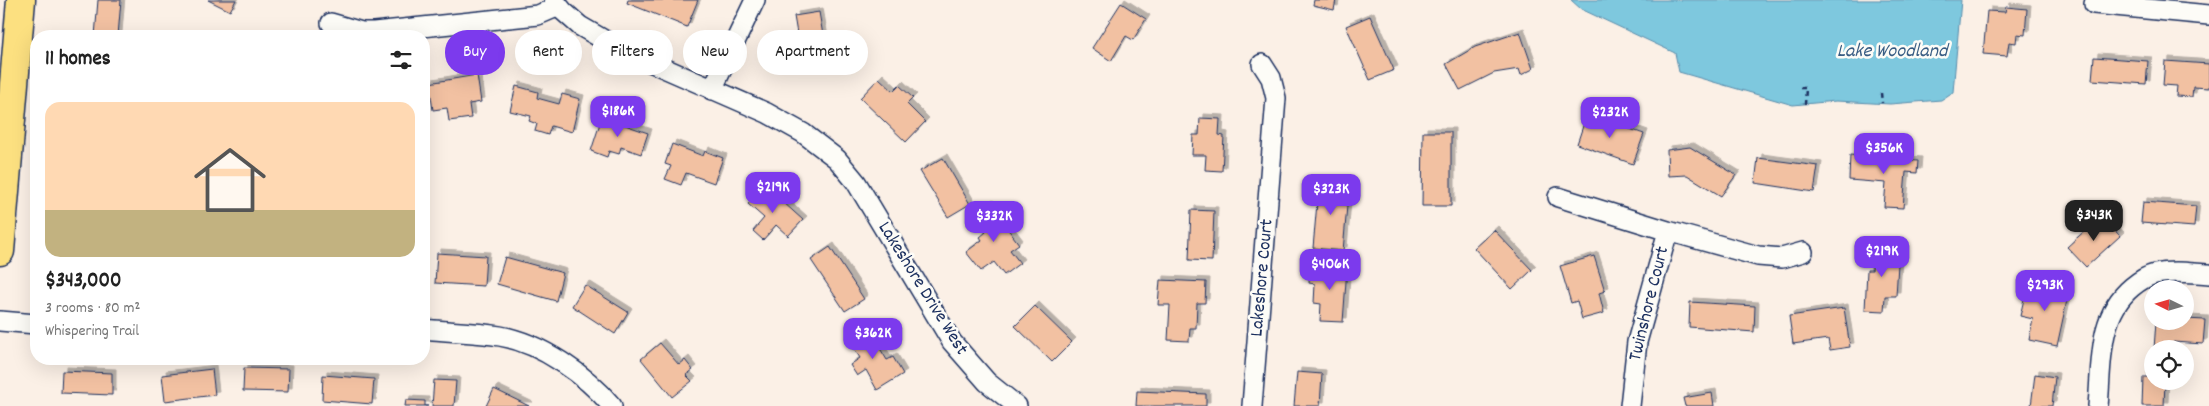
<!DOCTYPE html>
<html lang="en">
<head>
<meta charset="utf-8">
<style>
  :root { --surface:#fff; --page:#f6f6f6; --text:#222; --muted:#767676; --accent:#7c3aed }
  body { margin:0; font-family:Dekko,sans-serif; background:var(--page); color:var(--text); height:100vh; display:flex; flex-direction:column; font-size:19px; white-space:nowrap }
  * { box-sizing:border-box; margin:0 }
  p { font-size:16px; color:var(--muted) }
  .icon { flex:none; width:28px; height:28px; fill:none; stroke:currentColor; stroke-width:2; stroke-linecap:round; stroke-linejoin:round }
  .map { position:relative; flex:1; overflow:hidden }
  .side { position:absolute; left:30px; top:30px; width:400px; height:335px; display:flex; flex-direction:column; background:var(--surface); border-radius:20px; box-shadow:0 5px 20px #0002 }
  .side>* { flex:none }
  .top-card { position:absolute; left:445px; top:30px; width:475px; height:45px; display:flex; gap:10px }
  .needle { width:32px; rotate:275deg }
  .tools { position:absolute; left:2144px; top:280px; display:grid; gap:10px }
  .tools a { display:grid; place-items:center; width:50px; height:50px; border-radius:50%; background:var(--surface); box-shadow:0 5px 20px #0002; font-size:25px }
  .price { position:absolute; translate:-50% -42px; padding:0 11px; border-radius:10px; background:var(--accent); color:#fff; font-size:16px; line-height:32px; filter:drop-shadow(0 1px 2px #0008) }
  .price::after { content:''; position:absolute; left:50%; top:30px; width:15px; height:11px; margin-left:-8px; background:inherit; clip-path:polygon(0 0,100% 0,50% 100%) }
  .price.current { background:#222; color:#fff }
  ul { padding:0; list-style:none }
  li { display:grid; align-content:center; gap:10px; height:265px; padding:0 15px }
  li span { display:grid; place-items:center; height:155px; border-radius:15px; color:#555 }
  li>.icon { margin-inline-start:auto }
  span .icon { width:90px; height:90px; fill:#fffc; stroke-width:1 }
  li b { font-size:21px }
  h2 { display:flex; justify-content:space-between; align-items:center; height:60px; padding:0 15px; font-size:21px }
  .tag { padding:0 18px; border-radius:22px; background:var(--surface); box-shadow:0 5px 20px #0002; font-size:18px; line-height:45px }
  .tag.current { background:var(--accent); color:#fff }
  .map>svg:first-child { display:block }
  .water { fill:#7ec8de; stroke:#568bab }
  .building { fill:#f2c1a2; stroke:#1b2f5e; filter:url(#shadow) }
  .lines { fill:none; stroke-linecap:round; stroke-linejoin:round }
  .minor-casing { stroke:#1b2f5e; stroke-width:22 }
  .primary-casing { stroke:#1b2f5e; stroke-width:31 }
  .path { stroke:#1b2f5e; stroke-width:2.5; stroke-dasharray:5 4; stroke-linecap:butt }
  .minor { stroke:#fdfcf7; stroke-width:19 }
  .primary { stroke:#fce080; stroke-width:28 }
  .labels { text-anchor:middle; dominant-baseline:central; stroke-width:5; stroke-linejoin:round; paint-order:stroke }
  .street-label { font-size:19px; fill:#1b2f5e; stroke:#fdfcf7 }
  .water-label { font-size:20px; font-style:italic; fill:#395d84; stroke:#fdfcf7 }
</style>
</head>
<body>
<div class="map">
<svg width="2209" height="406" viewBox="0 0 2209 406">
  <defs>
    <filter id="shadow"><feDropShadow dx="4" dy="-4" stdDeviation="0" flood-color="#0004"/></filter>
  </defs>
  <rect width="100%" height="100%" fill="#fbf0e6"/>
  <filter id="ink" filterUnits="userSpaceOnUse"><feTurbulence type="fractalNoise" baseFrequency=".02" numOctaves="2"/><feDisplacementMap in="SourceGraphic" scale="10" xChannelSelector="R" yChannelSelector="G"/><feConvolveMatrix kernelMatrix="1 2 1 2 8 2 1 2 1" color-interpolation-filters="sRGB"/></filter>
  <g filter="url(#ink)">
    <path class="water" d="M1571 0H1961L1953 92 1941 100 1890 104 1836 101 1793 105 1679 72 1675 53 1581 9Z"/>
    <path class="building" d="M98 0H121L118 36H95Z
      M208 0H236L230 11Z
      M628 0H698L687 27 627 3Z
      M1314 0H1336L1334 10 1313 5Z
      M1121 3 1146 19 1133 40 1126 36 1111 61 1092 48Z
      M2006 7 2027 9 2025 35 2017 34 2016 43 2009 42 2007 56 1983 54 1987 11 2005 12Z
      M819 12 827 58 802 63 794 16Z
      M1370 16 1394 70 1370 80 1346 26Z
      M1520 32 1533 69 1521 75 1519 69 1494 73 1460 90 1446 64 1475 47Z
      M2094 57 2148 61 2146 84 2092 80Z
      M2165 61 2209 64V88L2193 87 2192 97 2176 96 2177 86 2163 85Z
      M477 75 481 102 469 104 471 118 449 121 447 108 433 110 429 83Z
      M879 78 893 91 899 85 913 98 907 104 925 122 906 142 860 98Z
      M516 86 538 92 537 98 559 104 562 94 580 99 572 132 551 126 548 135 535 131 537 124 529 121 531 116 510 111Z
      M1587 114 1644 134 1633 164 1577 144Z
      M602 117 648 133 641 154 621 147 619 154 609 151 607 157 591 151Z
      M1200 118 1220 119 1219 135 1224 136 1222 171 1205 170 1206 155H1192L1193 135H1199Z
      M1423 132H1451V206H1422Z
      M672 144 703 156 705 151 723 158 714 183 686 173 681 185 665 179 671 166 665 164Z
      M1690 147 1736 175 1721 196 1687 175 1668 176 1667 150Z
      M1850 155 1918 161 1917 173 1906 172 1903 208 1884 207 1886 183 1849 180Z
      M943 158 970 204 948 217 920 171Z
      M1758 158 1818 166 1814 192 1755 183Z
      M1319 180 1349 183 1343 251 1313 248Z
      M764 185 803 220 788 236 776 225 763 240 753 231 764 218 748 204Z
      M2143 202 2196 206 2194 227 2141 223Z
      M989 204 1019 244 1010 250 1020 263 1004 275 994 262 981 271 966 252 982 240 980 237 986 232 974 216Z
      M1191 210 1214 211 1212 261 1189 260Z
      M2101 216 2120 236 2086 267 2067 247Z
      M1494 230 1532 270 1512 289 1474 248Z
      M830 247 864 299 845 311 811 260Z
      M1874 247 1899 248 1896 296H1885L1884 311 1865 310 1867 270H1872Z
      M437 253 486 256 484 286 435 283Z
      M1594 256 1605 291 1599 293 1604 313 1582 319 1577 301 1571 303 1560 266Z
      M505 257 563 273 556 301 497 284Z
      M1310 265 1347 268 1343 322 1320 321 1321 304 1314 303 1315 284 1309 283Z
      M1160 280 1206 282 1205 303H1197L1196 328H1190L1189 341 1168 340 1170 305H1158Z
      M2028 282 2069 291 2057 346 2029 340 2033 319 2020 316Z
      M585 285 628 312 615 334 572 306Z
      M1690 302 1755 306 1754 332 1689 327Z
      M1035 306 1072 342 1052 362 1015 326Z
      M1844 308 1850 347 1830 350 1828 339 1793 344 1789 316Z
      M2185 319 2205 320 2203 344 2173 342 2172 349H2154L2156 321H2185Z
      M867 327 887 360 893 357 903 374 877 390 866 370 857 376 850 365 860 358 848 339Z
      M660 343 679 365 685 360 693 370 686 375 692 381 672 397 641 359Z
      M244 368 289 369 288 392 243 391Z
      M212 369 215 395 165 401 162 375Z
      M62 371 112 373V395L61 393Z
      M1297 372 1322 374 1320 406H1294Z
      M2035 374 2055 377 2052 406H2031Z
      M323 375 374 379 372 404 322 400Z
      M2143 377H2152V381H2165L2164 406H2142Z
      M434 380 456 381 454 406H432Z
      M494 389 529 406H486Z
      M1137 391 1206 394V406H1136Z
      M1712 393 1714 406H1685L1683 398Z
      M406 400 425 401V406H428H405Z"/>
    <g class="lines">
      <g class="minor-casing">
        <path id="minor" d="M554 0 563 11 580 26 618 48 767 113 803 133 837 159 856 182 952 342 987 382 1017 406
          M2094 4 2209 15
          M331 23 362 32H374L538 15 559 6
          M712 90 755 0
          M1558 197 1668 231 1758 256 1782 258 1803 252
          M0 321 36 324
          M424 329C449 332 475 332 500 336 541 343 586 375 612 406
          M1252 406 1276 98 1271 78 1262 64
          M1630 406 1637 342 1668 231
          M2098 406C2102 365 2097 316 2132 287 2138 282 2147 276 2155 274 2173 270 2191 273 2209 274"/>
      </g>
      <g class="primary-casing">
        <path id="primary" d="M0 251 21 0"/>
      </g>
      <path class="path" d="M1800 88H1806L1805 104
        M1881 93 1882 103"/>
      <use href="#minor" class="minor"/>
      <use href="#primary" class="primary"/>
    </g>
  </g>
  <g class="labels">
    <g class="street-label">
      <text transform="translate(1263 278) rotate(-85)">Lakeshore Court</text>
      <text transform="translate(922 289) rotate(58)">Lakeshore Drive West</text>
      <text transform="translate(1650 304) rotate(-76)">Twinshore Court</text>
    </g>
    <g class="water-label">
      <text x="1892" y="52">Lake Woodland</text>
    </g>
  </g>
</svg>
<div class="tools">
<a><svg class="needle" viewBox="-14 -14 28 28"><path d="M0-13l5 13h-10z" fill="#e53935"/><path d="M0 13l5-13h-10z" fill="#767676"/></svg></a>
<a><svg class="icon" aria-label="locate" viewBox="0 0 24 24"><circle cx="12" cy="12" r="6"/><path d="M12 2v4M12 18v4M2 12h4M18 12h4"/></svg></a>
</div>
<b class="price" style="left:618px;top:138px">$186K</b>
<b class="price" style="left:1610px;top:139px">$232K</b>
<b class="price" style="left:1884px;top:175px">$356K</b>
<b class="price" style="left:773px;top:214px">$219K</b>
<b class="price" style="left:1331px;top:216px">$323K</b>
<b class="price current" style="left:2094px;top:242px">$343K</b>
<b class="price" style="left:994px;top:243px">$332K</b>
<b class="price" style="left:1882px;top:278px">$219K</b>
<b class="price" style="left:1330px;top:291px">$406K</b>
<b class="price" style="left:2045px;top:312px">$293K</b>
<b class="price" style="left:873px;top:360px">$362K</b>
<div class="top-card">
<a class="tag current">Buy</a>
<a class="tag">Rent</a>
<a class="tag">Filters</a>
<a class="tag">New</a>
<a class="tag">Apartment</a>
</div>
<section class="side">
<h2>11 homes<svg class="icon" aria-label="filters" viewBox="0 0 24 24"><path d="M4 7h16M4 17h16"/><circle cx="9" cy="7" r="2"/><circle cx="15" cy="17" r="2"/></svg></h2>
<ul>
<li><span style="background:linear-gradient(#ffd9b3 70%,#c2b280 0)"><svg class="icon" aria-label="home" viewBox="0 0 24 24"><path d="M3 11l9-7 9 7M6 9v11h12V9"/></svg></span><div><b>$343,000</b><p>3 rooms · 80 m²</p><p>Whispering Trail</p></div></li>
</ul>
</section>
</div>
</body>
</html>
